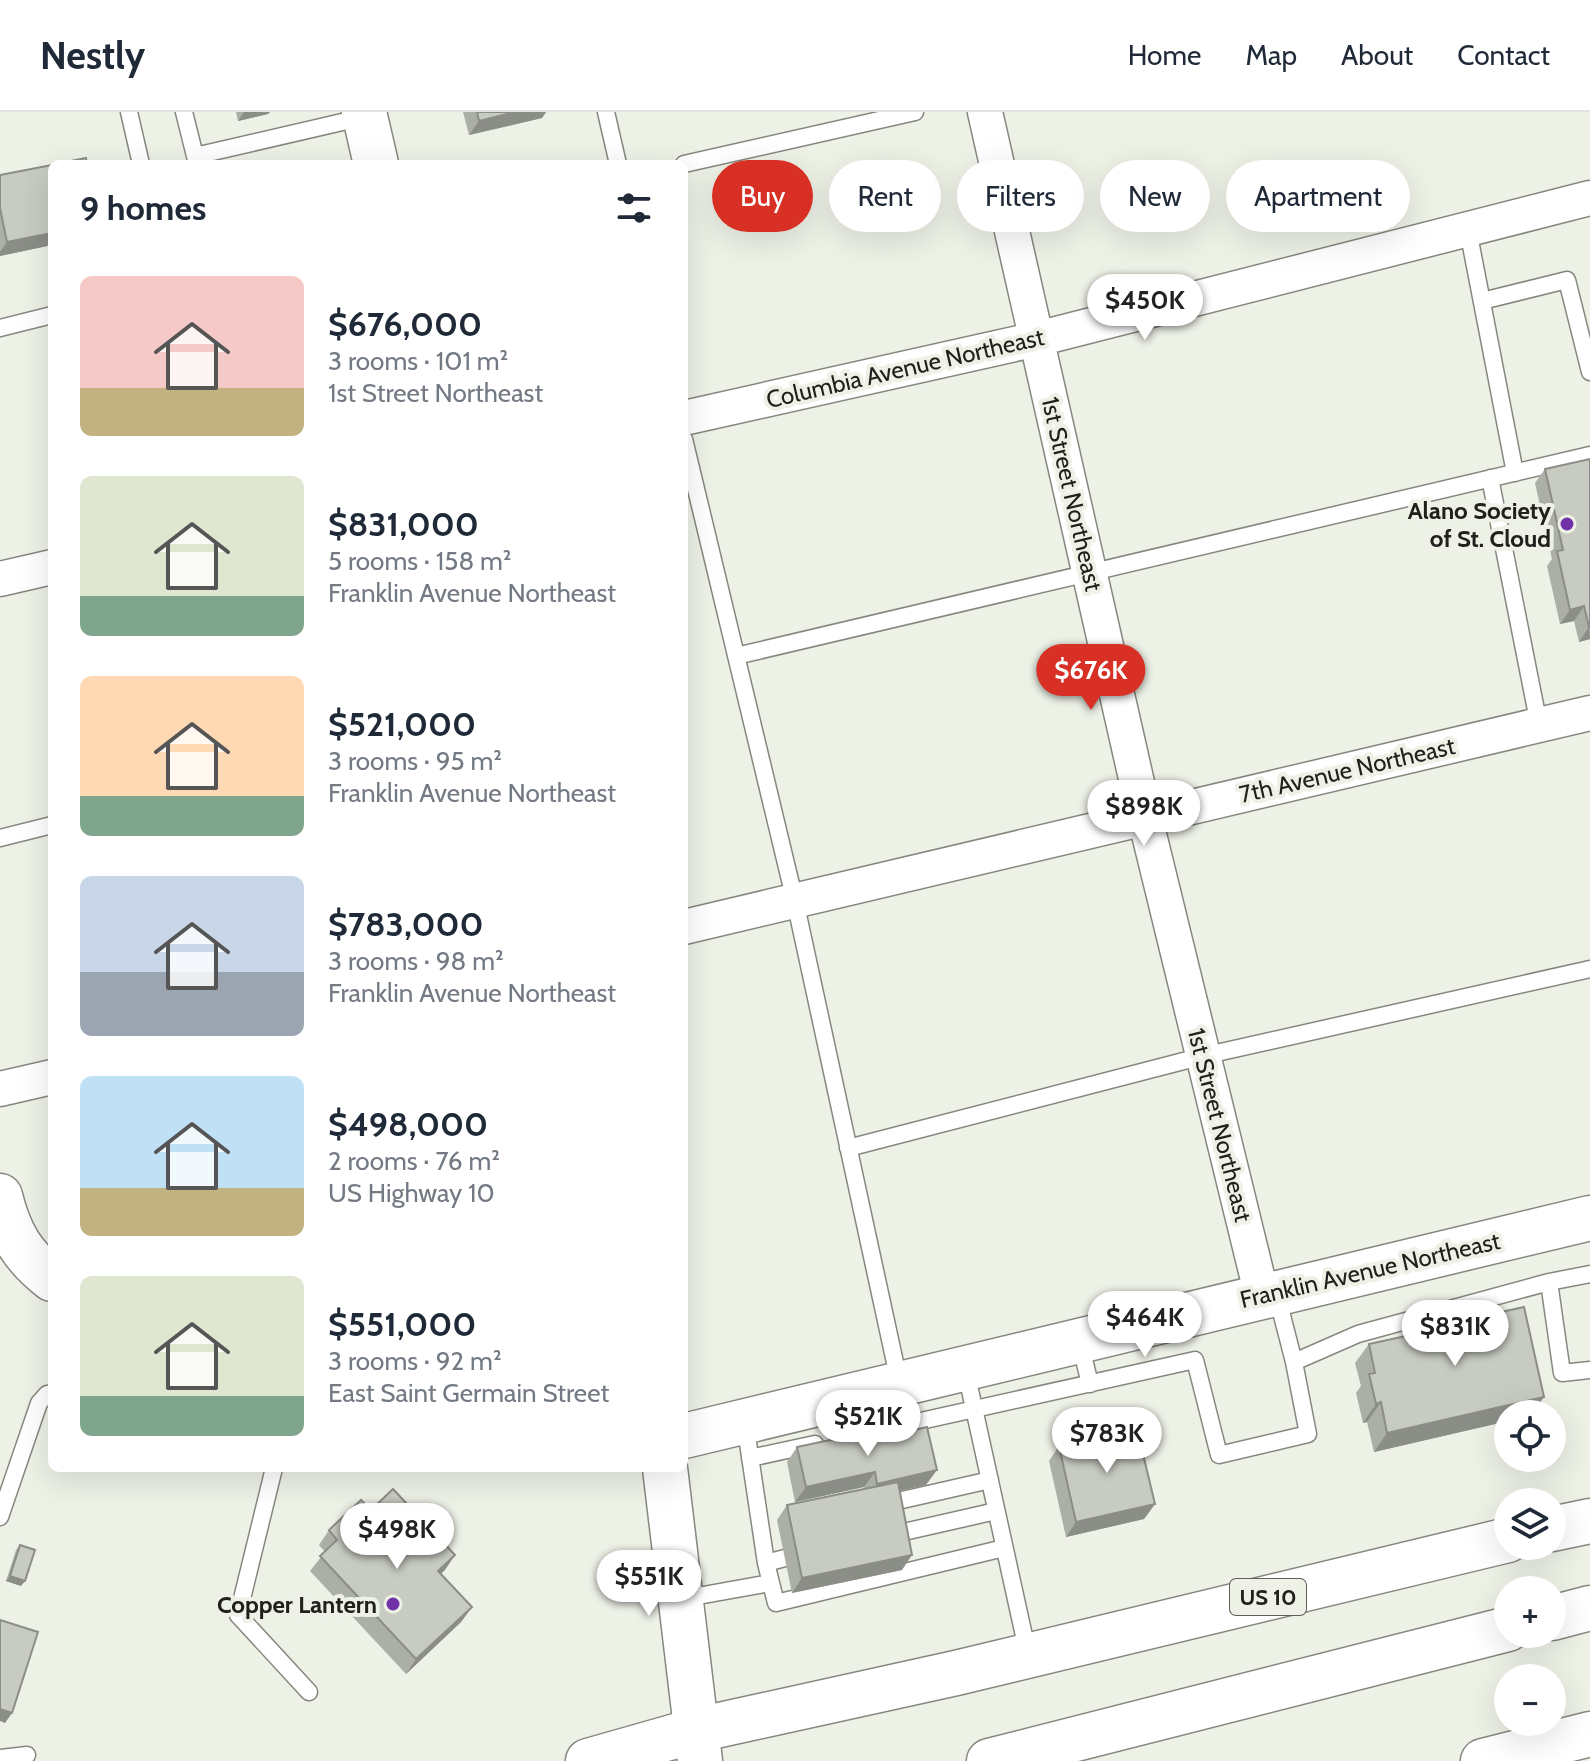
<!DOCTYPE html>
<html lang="en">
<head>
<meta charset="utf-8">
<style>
  :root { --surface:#fff; --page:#f6f6f7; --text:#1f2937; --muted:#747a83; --line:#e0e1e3; --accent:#d93025 }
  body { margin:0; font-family:Cabin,sans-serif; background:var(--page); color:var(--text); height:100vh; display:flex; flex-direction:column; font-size:30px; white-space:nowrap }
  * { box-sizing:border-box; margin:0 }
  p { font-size:26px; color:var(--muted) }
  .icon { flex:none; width:44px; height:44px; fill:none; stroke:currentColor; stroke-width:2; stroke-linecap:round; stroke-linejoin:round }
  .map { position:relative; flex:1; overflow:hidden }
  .sheet { position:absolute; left:48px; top:48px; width:640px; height:1312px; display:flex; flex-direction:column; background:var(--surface); border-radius:12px; box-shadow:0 8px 32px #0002 }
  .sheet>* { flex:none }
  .guide { position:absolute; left:712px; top:48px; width:758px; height:72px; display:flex; gap:16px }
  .buttons { position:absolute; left:1494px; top:1288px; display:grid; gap:16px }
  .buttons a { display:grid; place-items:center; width:72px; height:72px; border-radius:50%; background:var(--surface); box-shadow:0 8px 32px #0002; font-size:40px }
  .price { position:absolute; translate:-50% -68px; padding:0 18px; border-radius:28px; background:#fff; color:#222; font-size:26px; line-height:52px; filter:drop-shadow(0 2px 4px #0008) }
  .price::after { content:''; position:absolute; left:50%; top:48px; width:24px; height:18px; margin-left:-12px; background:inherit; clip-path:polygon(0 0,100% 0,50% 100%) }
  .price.current { background:var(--accent); color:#fff }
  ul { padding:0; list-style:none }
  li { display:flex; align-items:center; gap:24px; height:200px; padding:0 32px }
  li span { display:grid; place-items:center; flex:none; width:224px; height:160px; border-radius:12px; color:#555 }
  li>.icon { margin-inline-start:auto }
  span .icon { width:96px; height:96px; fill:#fffc; stroke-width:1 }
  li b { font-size:34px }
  h2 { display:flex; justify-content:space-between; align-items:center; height:96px; padding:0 32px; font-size:34px }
  .pill { padding:0 28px; border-radius:36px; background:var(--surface); box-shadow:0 8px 32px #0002; font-size:28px; line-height:72px }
  .pill.current { background:var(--accent); color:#fff }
  header { display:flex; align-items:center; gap:48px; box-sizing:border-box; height:112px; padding:0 40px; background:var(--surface); border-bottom:2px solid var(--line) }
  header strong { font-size:38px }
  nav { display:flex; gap:44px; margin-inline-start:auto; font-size:28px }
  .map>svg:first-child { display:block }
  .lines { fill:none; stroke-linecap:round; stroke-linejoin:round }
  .lane-casing { stroke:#84887e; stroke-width:19 }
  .street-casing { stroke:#84887e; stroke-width:37 }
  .secondary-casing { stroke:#84887e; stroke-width:47 }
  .highway-casing { stroke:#84887e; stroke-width:47 }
  .lane { stroke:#fff; stroke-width:16 }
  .street { stroke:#fff; stroke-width:34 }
  .secondary { stroke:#fff; stroke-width:44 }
  .highway { stroke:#fff; stroke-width:44 }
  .wall { fill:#abafa6 }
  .shaded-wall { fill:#8b8e87 }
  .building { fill:#c7cbc1; stroke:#8b8e87; stroke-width:2 }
  .poi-dot { fill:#7232a7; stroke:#edf1e6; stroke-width:3 }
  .labels { text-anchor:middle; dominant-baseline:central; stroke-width:8; stroke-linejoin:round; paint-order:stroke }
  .shield { fill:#edf1e6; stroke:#5e5f59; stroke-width:2 }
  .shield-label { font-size:22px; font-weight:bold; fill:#20211d }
  .street-label { font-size:24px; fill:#20211d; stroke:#edf1e6 }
  .poi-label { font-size:24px; font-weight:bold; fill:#20211d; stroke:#edf1e6; text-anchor:end }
</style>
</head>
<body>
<header>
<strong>Nestly</strong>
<nav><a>Home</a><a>Map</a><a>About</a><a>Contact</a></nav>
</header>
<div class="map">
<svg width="1590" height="1649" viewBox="0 0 1590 1649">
  <rect width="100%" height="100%" fill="#edf1e6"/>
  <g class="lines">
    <g class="lane-casing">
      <path id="lane" d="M129 0 141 52
        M184 0 197 52
        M606 0 618 52
        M195 44 364 5
        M684 52 915 0
        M1468 118 1515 361
        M1482 189 1567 168 1590 260
        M0 216 52 203
        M684 327 795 789 899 1269
        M1490 366 1539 613
        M736 544 1590 343
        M0 726 52 713
        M848 1036 1203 944 1590 857
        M1590 1162 1549 1170 1562 1261 1590 1258
        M1080 1231 1090 1272
        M1294 1250 1358 1222 1549 1170
        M966 1260 1028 1542
        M745 1311 766 1451 785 1446
        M849 1325 1195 1248 1219 1343 1308 1322 1294 1250 1277 1184
        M750 1346 815 1332
        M274 1356 238 1503 309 1580
        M889 1391 990 1368
        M0 1405 39 1291 47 1282 52 1281
        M895 1422 996 1399
        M766 1451 776 1491 1004 1436
        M681 1487 770 1471
        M0 1646 27 1643"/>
    </g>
    <g class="street-casing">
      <path id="street" d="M985 0 1145 706 1262 1184
        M684 306 1037 227 1590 86
        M0 467 52 455
        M684 815 1590 601
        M0 977 52 965"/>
    </g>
    <g class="secondary-casing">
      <path id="secondary" d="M364 0 376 52
        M0 1084C9 1121 22 1144 52 1167
        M684 1324 1590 1106
        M665 1356 700 1649
        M1483 1649 1590 1622"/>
    </g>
    <g class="highway-casing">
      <path id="highway" d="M1552 1417 1590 1409
        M1552 1506 1590 1496
        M588 1649 697 1618 956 1561 1508 1428
        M989 1649 1508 1517"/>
    </g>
    <use href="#lane" class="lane"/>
    <use href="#street" class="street"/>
    <use href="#secondary" class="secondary"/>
    <use href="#highway" class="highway"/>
  </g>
  <path class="wall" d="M236 0H270L268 2 238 9Z
    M463 0H546L542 6 469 23Z
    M0 63 52 133 0 144Z
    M1590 347V527L1579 530 1574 509 1560 512 1547 454 1552 447 1535 371 1545 357Z
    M1428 1197 1458 1203 1508 1302V1309L1374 1340 1367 1310 1363 1311 1356 1281 1361 1274 1355 1251 1369 1232 1407 1223 1413 1215 1416 1214Z
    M870 1328 926 1373 899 1379 902 1458 792 1481 777 1408 787 1393 865 1377 864 1375 795 1390 787 1350 797 1335Z
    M1059 1334 1155 1392 1144 1407 1066 1425 1049 1349Z
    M371 1398 455 1443 441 1462 472 1495 461 1510 406 1562 310 1459 325 1440 319 1433 329 1418Z
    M20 1433 21 1474 6 1469 16 1438Z"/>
  <path class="shaded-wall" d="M244 0H270L268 2 238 9Z
    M515 0H546L542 6 469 23 479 9Z
    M52 121V133L0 144V140L7 130Z
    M1584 494 1574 509 1560 512 1570 498Z
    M1589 515 1590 527 1579 530Z
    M1544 1285 1532 1302H1508V1309L1374 1340 1387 1321Z
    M1381 1290 1367 1310 1363 1311 1376 1292Z
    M937 1358 926 1373 867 1386 877 1372Z
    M875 1360 864 1375 795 1390 806 1375Z
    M1155 1392 1144 1407 1066 1425 1076 1410Z
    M455 1443 445 1458 428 1474 438 1459Z
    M912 1443 902 1458 792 1481 802 1466Z
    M10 1464 25 1469 21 1474 6 1469Z
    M472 1495 461 1510 406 1562 416 1547Z
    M0 1597 12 1601 5 1611 0 1609Z"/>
  <path class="building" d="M477 0H515L479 9Z
    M86 46 87 52H56Z
    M52 53V121L7 130 0 96V63Z
    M1590 347V515H1589L1584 494 1570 498 1557 439 1563 438 1545 357Z
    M1455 1191 1458 1203 1472 1200 1474 1206 1524 1195 1544 1285 1387 1321 1381 1290 1376 1292 1369 1262 1375 1261 1369 1232 1415 1222 1413 1215 1431 1210 1428 1197Z
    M927 1315 937 1358 877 1372 875 1360 806 1375 797 1335 868 1320 870 1328Z
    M1137 1317 1155 1392 1076 1410 1059 1334Z
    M898 1370 912 1443 802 1466 787 1393Z
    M393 1377 455 1443 438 1459 472 1495 416 1547 320 1444 337 1428 329 1418 361 1388 371 1398Z
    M20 1433 35 1438 25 1469 10 1464Z
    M0 1508 38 1520 12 1601 0 1597Z"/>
  <g class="poi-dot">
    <circle cx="1567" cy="412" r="8"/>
    <circle cx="393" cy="1492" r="8"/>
  </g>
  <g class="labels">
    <rect class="shield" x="1230" y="1467" width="76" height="36" rx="6"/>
    <g class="shield-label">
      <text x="1268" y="1485">US 10</text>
    </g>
    <g class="street-label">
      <text transform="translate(905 256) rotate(-13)">Columbia Avenue Northeast</text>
      <text transform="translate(1072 382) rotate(77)">1st Street Northeast</text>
      <text transform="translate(1347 658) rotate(-13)">7th Avenue Northeast</text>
      <text transform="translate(1220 1013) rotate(76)">1st Street Northeast</text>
      <text transform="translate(1370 1158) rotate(-13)">Franklin Avenue Northeast</text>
    </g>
    <g class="poi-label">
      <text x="1551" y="398">Alano Society<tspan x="1551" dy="28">of St. Cloud</tspan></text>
      <text x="377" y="1492">Copper Lantern</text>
    </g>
  </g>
</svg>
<div class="buttons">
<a><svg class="icon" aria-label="locate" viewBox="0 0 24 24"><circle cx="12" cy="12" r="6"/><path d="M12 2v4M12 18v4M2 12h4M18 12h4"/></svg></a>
<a><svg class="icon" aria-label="layers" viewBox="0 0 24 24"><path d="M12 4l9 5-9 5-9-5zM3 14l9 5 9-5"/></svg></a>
<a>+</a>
<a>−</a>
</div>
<b class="price" style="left:1145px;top:230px">$450K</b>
<b class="price current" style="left:1091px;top:600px">$676K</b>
<b class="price" style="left:1144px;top:736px">$898K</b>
<b class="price" style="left:1145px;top:1247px">$464K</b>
<b class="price" style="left:1455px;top:1256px">$831K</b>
<b class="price" style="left:868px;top:1346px">$521K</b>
<b class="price" style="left:1107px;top:1363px">$783K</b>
<b class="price" style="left:397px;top:1459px">$498K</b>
<b class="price" style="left:649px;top:1506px">$551K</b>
<div class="guide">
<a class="pill current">Buy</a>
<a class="pill">Rent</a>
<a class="pill">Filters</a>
<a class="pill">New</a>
<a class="pill">Apartment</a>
</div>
<section class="sheet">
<h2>9 homes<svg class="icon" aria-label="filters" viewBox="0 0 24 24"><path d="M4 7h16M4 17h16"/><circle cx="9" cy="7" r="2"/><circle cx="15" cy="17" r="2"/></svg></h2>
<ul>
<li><span style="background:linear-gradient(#f6c9c9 70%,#c2b280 0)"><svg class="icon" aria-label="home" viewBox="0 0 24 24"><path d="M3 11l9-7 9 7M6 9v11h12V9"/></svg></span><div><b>$676,000</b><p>3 rooms · 101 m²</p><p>1st Street Northeast</p></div></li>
<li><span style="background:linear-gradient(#dfe7d0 75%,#7fa58c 0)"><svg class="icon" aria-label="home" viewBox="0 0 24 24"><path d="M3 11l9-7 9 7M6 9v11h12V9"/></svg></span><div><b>$831,000</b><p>5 rooms · 158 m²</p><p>Franklin Avenue Northeast</p></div></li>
<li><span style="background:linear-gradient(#ffd9b3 75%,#7fa58c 0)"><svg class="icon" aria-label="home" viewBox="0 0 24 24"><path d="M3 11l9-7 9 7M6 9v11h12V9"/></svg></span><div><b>$521,000</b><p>3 rooms · 95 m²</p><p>Franklin Avenue Northeast</p></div></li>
<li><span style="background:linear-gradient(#c9d6e8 60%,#9aa5b1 0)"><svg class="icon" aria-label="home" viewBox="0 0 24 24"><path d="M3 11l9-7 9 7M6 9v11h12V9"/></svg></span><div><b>$783,000</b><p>3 rooms · 98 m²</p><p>Franklin Avenue Northeast</p></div></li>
<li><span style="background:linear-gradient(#bfe0f5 70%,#c2b280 0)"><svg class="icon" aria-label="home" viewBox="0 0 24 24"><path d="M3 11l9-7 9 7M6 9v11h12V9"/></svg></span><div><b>$498,000</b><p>2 rooms · 76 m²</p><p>US Highway 10</p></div></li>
<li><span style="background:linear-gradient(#dfe7d0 75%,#7fa58c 0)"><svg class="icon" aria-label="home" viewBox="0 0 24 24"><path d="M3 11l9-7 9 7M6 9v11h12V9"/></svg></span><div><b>$551,000</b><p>3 rooms · 92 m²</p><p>East Saint Germain Street</p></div></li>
</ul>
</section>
</div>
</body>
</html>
